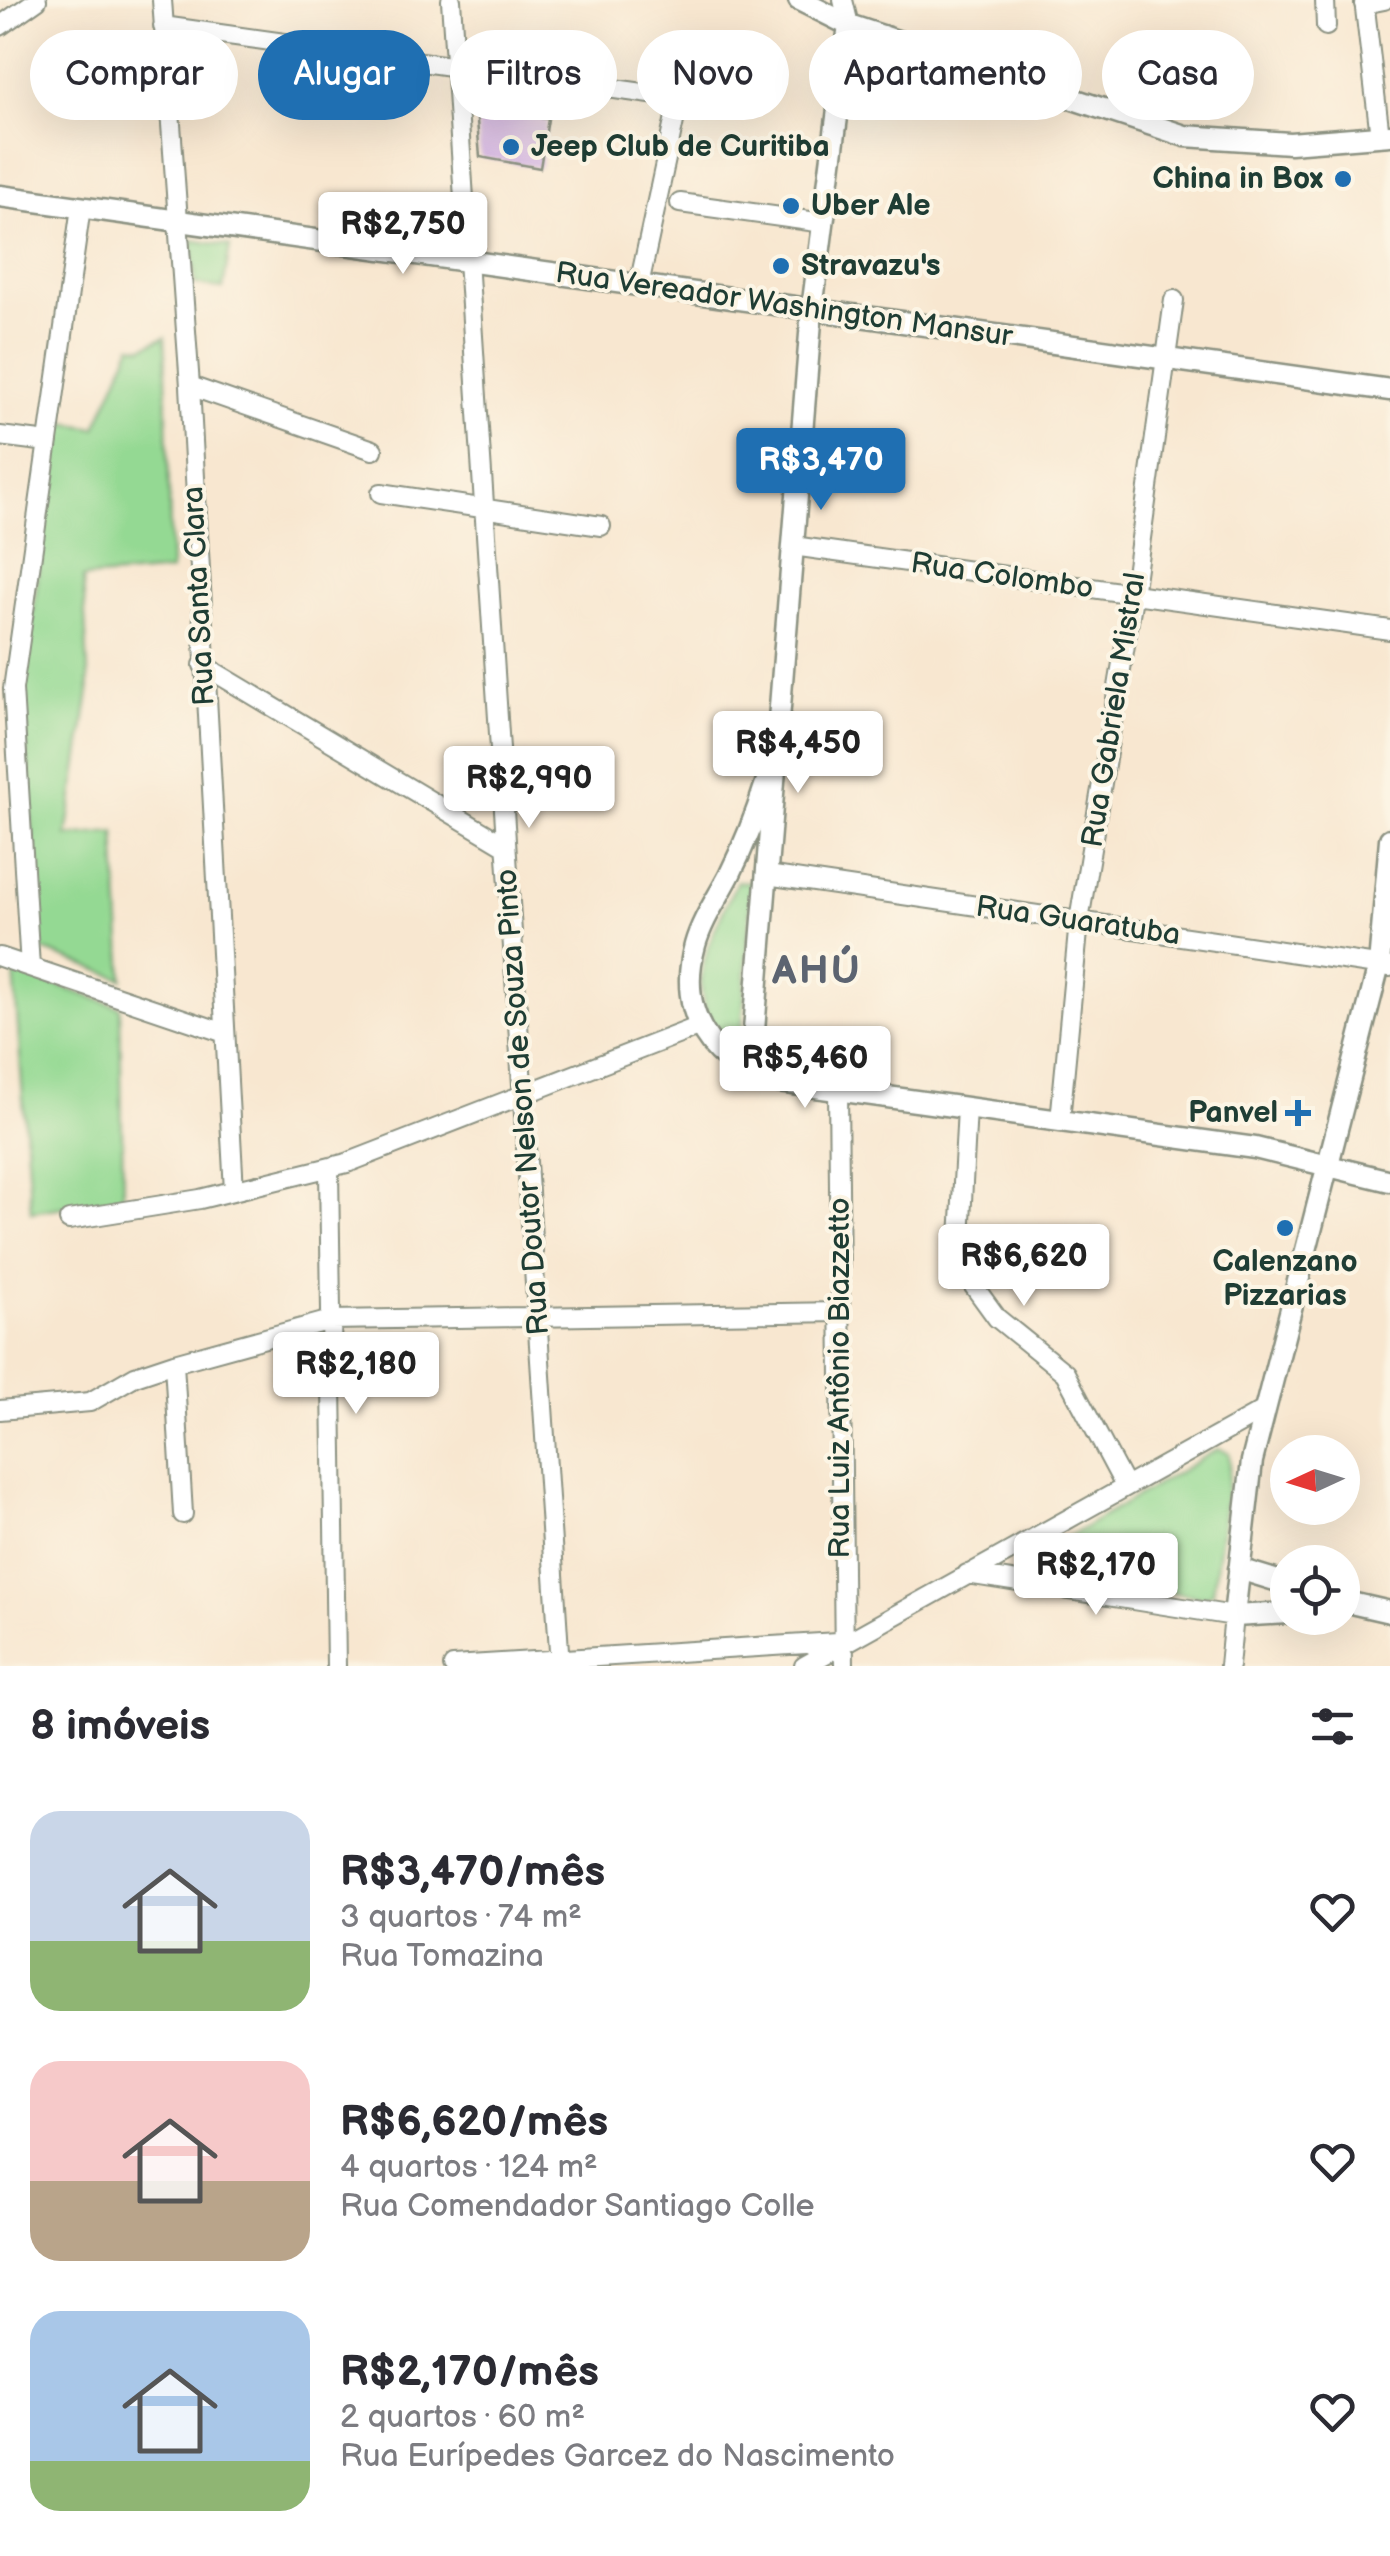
<!DOCTYPE html>
<html lang="pt">
<head>
<meta charset="utf-8">
<style>
  :root { --surface:#fff; --page:#f2f2f3; --text:#2b2b33; --muted:#7c7c81; --accent:#1f6fb2 }
  body { margin:0; font-family:"Balsamiq Sans",sans-serif; background:var(--page); color:var(--text); height:100vh; display:flex; flex-direction:column; font-size:38px; white-space:nowrap }
  * { box-sizing:border-box; margin:0 }
  p { font-size:32px; color:var(--muted) }
  .icon { flex:none; width:55px; height:55px; fill:none; stroke:currentColor; stroke-width:2; stroke-linecap:round; stroke-linejoin:round }
  .map { position:relative; height:1666px; overflow:hidden }
  .sheet { display:flex; flex-direction:column; background:var(--surface); flex:1 }
  .sheet>* { flex:none }
  .top-card { position:absolute; left:30px; top:30px; width:1330px; height:90px; display:flex; gap:20px }
  .needle { width:65px; rotate:266deg }
  .buttons { position:absolute; left:1270px; top:1435px; display:grid; gap:20px }
  .buttons a { display:grid; place-items:center; width:90px; height:90px; border-radius:50%; background:var(--surface); box-shadow:0 10px 40px #0002; font-size:50px }
  .price { position:absolute; translate:-50% -85px; padding:0 22px; border-radius:10px; background:#fff; color:#222; font-size:32px; line-height:65px; filter:drop-shadow(0 2px 5px #0008) }
  .price::after { content:''; position:absolute; left:50%; top:60px; width:30px; height:22px; margin-left:-15px; background:inherit; clip-path:polygon(0 0,100% 0,50% 100%) }
  .price.selected { background:var(--accent); color:#fff }
  ul { padding:0; list-style:none }
  li { display:flex; align-items:center; gap:30px; height:250px; padding:0 30px }
  li span { display:grid; place-items:center; flex:none; width:280px; height:200px; border-radius:30px; color:#555 }
  li>.icon { margin-inline-start:auto }
  span .icon { width:120px; height:120px; fill:#fffc; stroke-width:1 }
  li b { font-size:42px }
  h2 { display:flex; justify-content:space-between; align-items:center; height:120px; padding:0 30px; font-size:42px }
  .pill { padding:0 35px; border-radius:45px; background:var(--surface); box-shadow:0 10px 40px #0002; font-size:35px; line-height:90px }
  .pill.selected { background:var(--accent); color:#fff }
  .map>svg:first-child { display:block }
  .green { fill:#94d993; stroke:#5a8b64; stroke-width:2.5 }
  .building { fill:#ceace1 }
  .lines { fill:none; stroke-linecap:round; stroke-linejoin:round }
  .minor-casing { stroke:#8c9282; stroke-width:22 }
  .major-casing { stroke:#8c9282; stroke-width:25 }
  .minor { stroke:#fff; stroke-width:18 }
  .major { stroke:#fff; stroke-width:20 }
  .poi-dot { fill:#1f6fb2; stroke:#fcf5e5; stroke-width:4 }
  .labels { text-anchor:middle; dominant-baseline:central; stroke-width:8; stroke-linejoin:round; paint-order:stroke }
  .poi-label { font-size:30px; font-weight:bold; fill:#1f3d34; stroke:#fcf5e5; text-anchor:start }
  .street-label { font-size:30px; fill:#1f3d34; stroke:#fcf5e5 }
  .district-label { font-size:40px; font-weight:bold; letter-spacing:2.5px; fill:#5c6471; stroke:#fcf5e5 }
</style>
</head>
<body>
<div class="map">
<svg width="1390" height="1666" viewBox="0 0 1390 1666">
  <rect width="100%" height="100%" fill="#fcf5e5"/>
  <filter id="ink" filterUnits="userSpaceOnUse"><feTurbulence type="fractalNoise" baseFrequency=".01" numOctaves="2"/><feDisplacementMap in="SourceGraphic" scale="20" xChannelSelector="R" yChannelSelector="G"/><feConvolveMatrix kernelMatrix="1 2 1 2 8 2 1 2 1" color-interpolation-filters="sRGB"/></filter>
  <filter id="wash" filterUnits="userSpaceOnUse"><feTurbulence type="fractalNoise" baseFrequency=".0048" numOctaves="4" result="noise"/><feDisplacementMap in="SourceGraphic" scale="40" xChannelSelector="R" yChannelSelector="G"/><feGaussianBlur stdDeviation="2.25" result="paint"/><feColorMatrix in="noise" values="0 0 0 0 0 0 0 0 0 0 0 0 0 0 0 0 0 1.4 0 .05"/><feComposite in="paint" operator="in"/></filter>
  <g filter="url(#wash)">
    <rect width="100%" height="100%" fill="#f8e7d0"/>
    <path class="green" d="M192 240 230 246 223 289 195 284Z
      M165 337 171 571 83 578 89 692 67 836 115 832 123 979 40 949 23 690 58 422 96 428 132 345 143 347Z
      M737 881 752 883 740 1058C674 999 706 949 737 881Z
      M14 971 120 1007 123 1198 31 1212Z
      M1218 1449 1229 1453 1230 1465 1213 1593 1205 1597 1034 1574 1028 1568 1029 1560Z"/>
    <g id="blocks">
      <path class="building" d="M476 108 548 119 540 168 480 157Z"/>
    </g>
  </g>
  <g filter="url(#ink)">
    <use href="#blocks" fill-opacity="0" stroke="#8c9282" stroke-width="2.5"/>
    <g class="lines">
      <g class="minor-casing">
        <path id="minor" d="M162 0 190 386 234 1191
          M451 0 560 1666
          M843 0 849 25
          M1325 0 1326 26
          M1364 0 1380 136
          M1364 4 1384 0
          M0 26 37 0
          M163 26 679 98 639 285
          M680 203 824 223
          M190 386 373 450
          M0 436 48 442
          M381 493 601 526
          M793 546 1390 630
          M203 665 506 846
          M767 875 1390 967
          M0 957 225 1033
          M30 967 13 689 81 207
          M838 1090 844 1666
          M967 1108 960 1239 973 1285 997 1318 1065 1373 1125 1486
          M1060 1121 1079 921 1132 603 1174 300
          M329 1169 336 1666
          M69 1220 200 1199 347 1163 700 1026
          M174 1363 183 1514
          M0 1410 90 1402 135 1376 174 1363 331 1320 840 1312
          M967 1574 1234 1616 1229 1666
          M453 1666 837 1642
          M804 1666 1264 1410"/>
      </g>
      <g class="major-casing">
        <path id="major" d="M799 0 849 25 1185 136 1290 143 1390 135
          M0 196 1390 390
          M766 783C756 815 744 846 729 876 717 899 702 920 695 945 676 1013 712 1069 779 1082L1255 1148 1390 1181
          M779 1082 756 1058 753 1043 812 309 849 25
          M1239 1569 1288 1584
          M1342 1601 1390 1612
          M1288 1613 1234 1616 1252 1461 1379 965 1390 839"/>
      </g>
      <use href="#minor" class="minor"/>
      <use href="#major" class="major"/>
    </g>
  </g>
  <g class="poi-dot">
    <circle cx="511" cy="147" r="10"/>
    <circle cx="1343" cy="179" r="10"/>
    <circle cx="791" cy="206" r="10"/>
    <circle cx="781" cy="266" r="10"/>
    <path d="M1293 1098h10v10h10v10h-10v10h-10v-10h-10v-10h10z"/>
    <circle cx="1285" cy="1228" r="10"/>
  </g>
  <g class="labels">
    <g class="poi-label">
      <text x="531" y="147">Jeep Club de Curitiba</text>
      <text x="1323" y="179" text-anchor="end">China in Box</text>
      <text x="811" y="206">Uber Ale</text>
      <text x="801" y="266">Stravazu's</text>
      <text x="1278" y="1113" text-anchor="end">Panvel</text>
      <text x="1285" y="1262" text-anchor="middle">Calenzano<tspan x="1285" dy="34">Pizzarias</tspan></text>
    </g>
    <g class="street-label">
      <text transform="translate(784 305) rotate(8)">Rua Vereador Washington Mansur</text>
      <text transform="translate(1002 576) rotate(8)">Rua Colombo</text>
      <text transform="translate(199 596) rotate(-93)">Rua Santa Clara</text>
      <text transform="translate(1114 710) rotate(-81)">Rua Gabriela Mistral</text>
      <text transform="translate(1078 921) rotate(8)">Rua Guaratuba</text>
      <text transform="translate(523 1102) rotate(-94)">Rua Doutor Nelson de Souza Pinto</text>
      <text transform="translate(840 1378) rotate(-90)">Rua Luiz Antônio Biazzetto</text>
    </g>
    <g class="district-label">
      <text x="817" y="971">AHÚ</text>
    </g>
  </g>
</svg>
<div class="buttons">
<a><svg class="needle" viewBox="-14 -14 28 28"><path d="M0-13l5 13h-10z" fill="#e53935"/><path d="M0 13l5-13h-10z" fill="#7c7c81"/></svg></a>
<a><svg class="icon" aria-label="locate" viewBox="0 0 24 24"><circle cx="12" cy="12" r="6"/><path d="M12 2v4M12 18v4M2 12h4M18 12h4"/></svg></a>
</div>
<b class="price" style="left:403px;top:277px">R$2,750</b>
<b class="price selected" style="left:821px;top:513px">R$3,470</b>
<b class="price" style="left:798px;top:796px">R$4,450</b>
<b class="price" style="left:529px;top:831px">R$2,990</b>
<b class="price" style="left:805px;top:1111px">R$5,460</b>
<b class="price" style="left:1024px;top:1309px">R$6,620</b>
<b class="price" style="left:356px;top:1417px">R$2,180</b>
<b class="price" style="left:1096px;top:1618px">R$2,170</b>
<div class="top-card">
<a class="pill">Comprar</a>
<a class="pill selected">Alugar</a>
<a class="pill">Filtros</a>
<a class="pill">Novo</a>
<a class="pill">Apartamento</a>
<a class="pill">Casa</a>
</div>
</div>
<section class="sheet">
<h2>8 imóveis<svg class="icon" aria-label="filters" viewBox="0 0 24 24"><path d="M4 7h16M4 17h16"/><circle cx="9" cy="7" r="2"/><circle cx="15" cy="17" r="2"/></svg></h2>
<ul>
<li><span style="background:linear-gradient(#c9d6e8 65%,#8fb573 0)"><svg class="icon" aria-label="home" viewBox="0 0 24 24"><path d="M3 11l9-7 9 7M6 9v11h12V9"/></svg></span><div><b>R$3,470/mês</b><p>3 quartos · 74 m²</p><p>Rua Tomazina</p></div><svg class="icon" aria-label="heart" viewBox="0 0 24 24"><path d="M12 20l-8-8c-3-5 5-10 8-4 3-6 11-1 8 4z"/></svg></li>
<li><span style="background:linear-gradient(#f6c9c9 60%,#b9a48a 0)"><svg class="icon" aria-label="home" viewBox="0 0 24 24"><path d="M3 11l9-7 9 7M6 9v11h12V9"/></svg></span><div><b>R$6,620/mês</b><p>4 quartos · 124 m²</p><p>Rua Comendador Santiago Colle</p></div><svg class="icon" aria-label="heart" viewBox="0 0 24 24"><path d="M12 20l-8-8c-3-5 5-10 8-4 3-6 11-1 8 4z"/></svg></li>
<li><span style="background:linear-gradient(#a9c7e8 75%,#8fb573 0)"><svg class="icon" aria-label="home" viewBox="0 0 24 24"><path d="M3 11l9-7 9 7M6 9v11h12V9"/></svg></span><div><b>R$2,170/mês</b><p>2 quartos · 60 m²</p><p>Rua Eurípedes Garcez do Nascimento</p></div><svg class="icon" aria-label="heart" viewBox="0 0 24 24"><path d="M12 20l-8-8c-3-5 5-10 8-4 3-6 11-1 8 4z"/></svg></li>
</ul>
</section>
</body>
</html>
